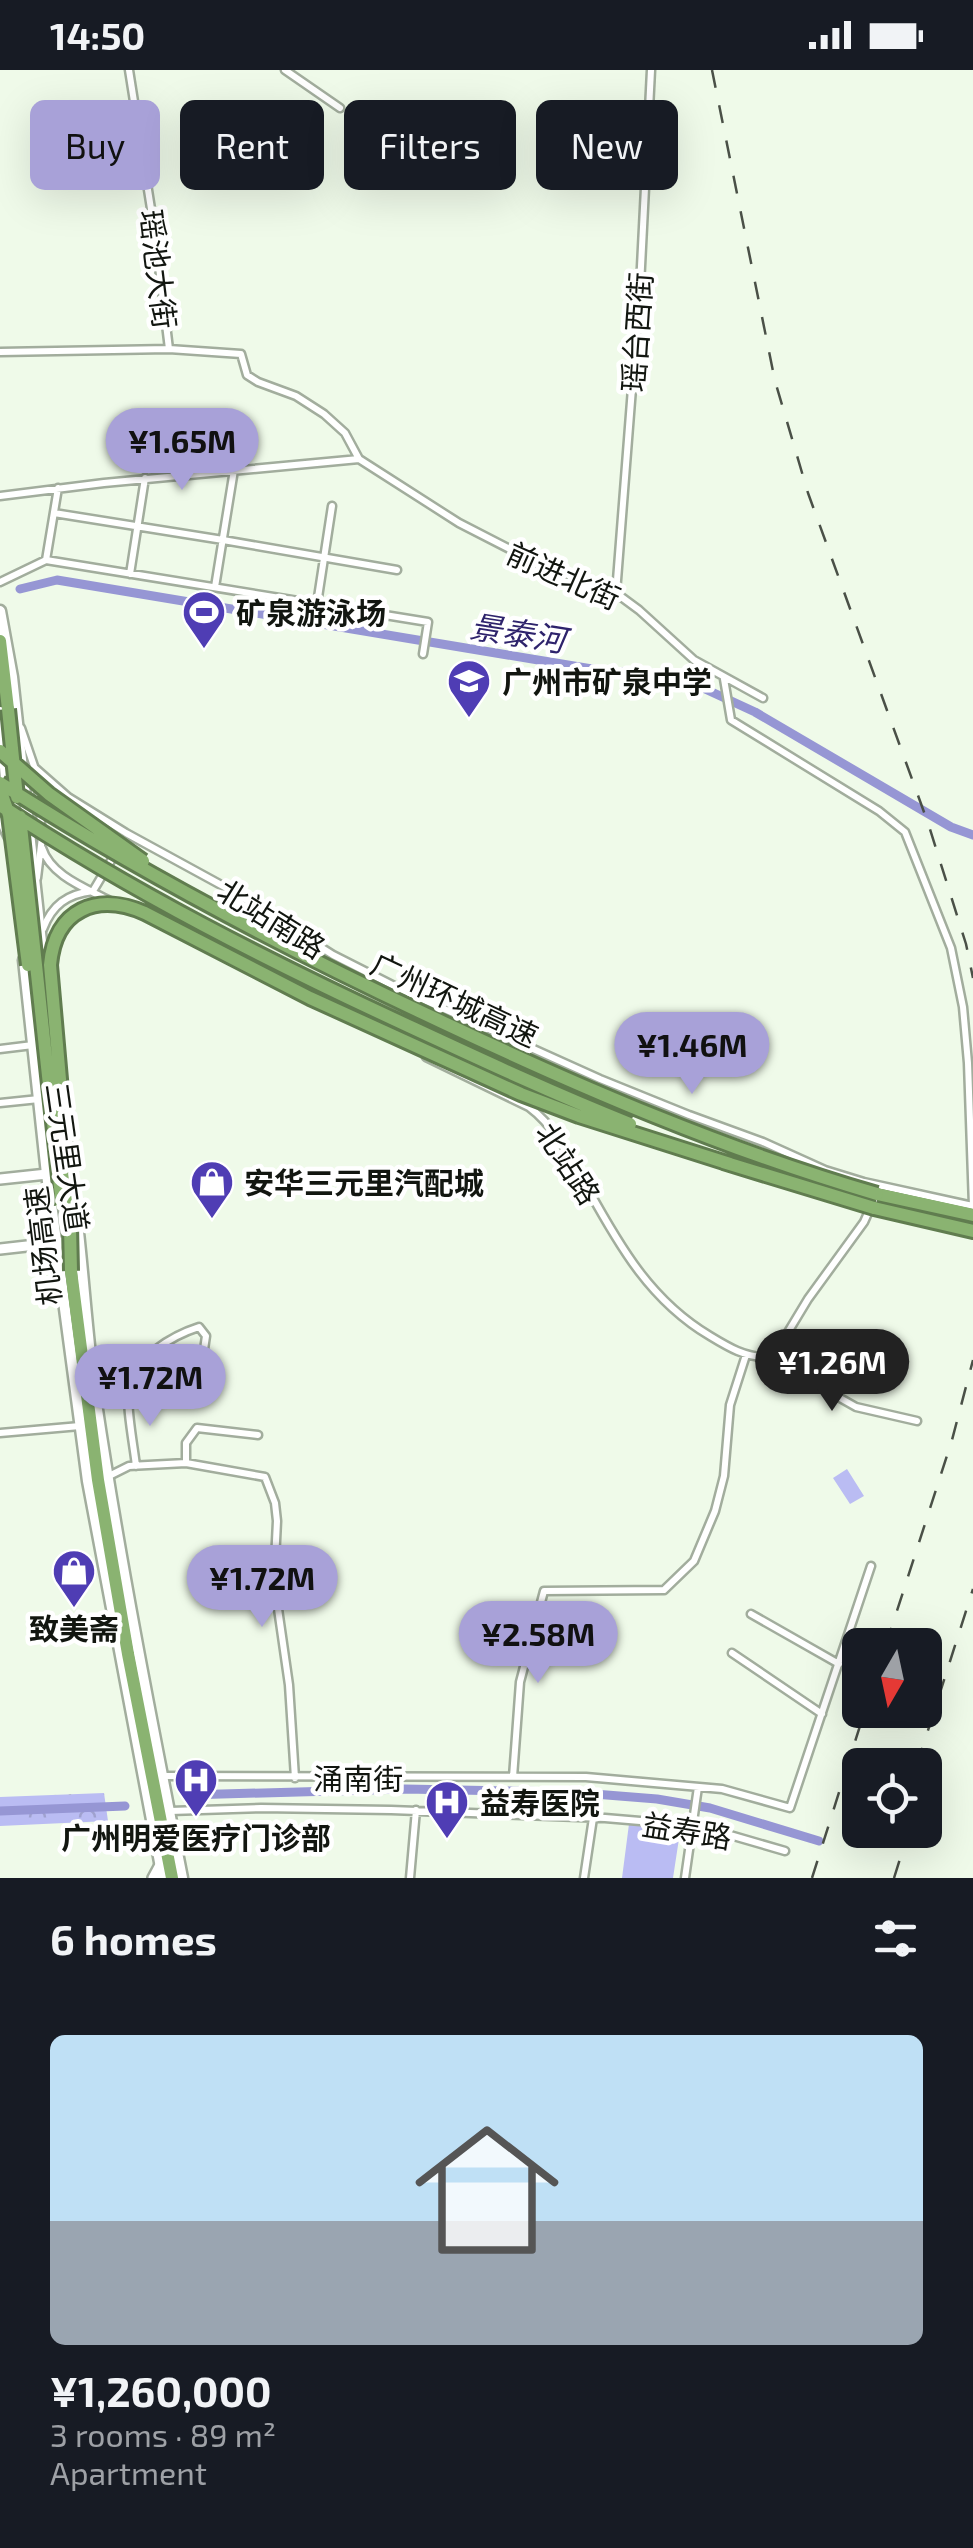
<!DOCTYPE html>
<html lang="en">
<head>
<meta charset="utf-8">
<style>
  :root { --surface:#171b24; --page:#242831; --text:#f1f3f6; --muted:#9ea1a6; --line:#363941; --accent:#a8a1d8 }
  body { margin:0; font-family:"Exo 2","Noto Sans SC",sans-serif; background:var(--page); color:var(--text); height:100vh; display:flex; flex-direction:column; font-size:38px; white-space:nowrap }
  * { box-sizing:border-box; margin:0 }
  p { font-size:32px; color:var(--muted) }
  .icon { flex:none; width:55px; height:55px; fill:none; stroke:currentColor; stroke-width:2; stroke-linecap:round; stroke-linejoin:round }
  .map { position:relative; height:1808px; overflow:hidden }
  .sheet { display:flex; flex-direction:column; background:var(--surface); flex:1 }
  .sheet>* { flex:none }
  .guide { position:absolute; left:30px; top:30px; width:915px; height:90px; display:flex; gap:20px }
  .needle { width:65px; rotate:189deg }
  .tools { position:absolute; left:842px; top:1558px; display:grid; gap:20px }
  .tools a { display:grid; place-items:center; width:100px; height:100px; border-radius:15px; background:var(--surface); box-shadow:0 10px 40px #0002; font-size:50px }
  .price { position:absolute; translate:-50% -85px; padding:0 22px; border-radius:35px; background:var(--accent); color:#111; font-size:32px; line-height:65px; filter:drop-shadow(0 2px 5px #0008) }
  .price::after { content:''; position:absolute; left:50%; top:60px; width:30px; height:22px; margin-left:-15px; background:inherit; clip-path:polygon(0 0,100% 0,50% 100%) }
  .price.on { background:#222; color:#fff }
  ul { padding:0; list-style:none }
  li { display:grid; align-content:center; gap:20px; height:530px; padding:0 50px }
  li+li { border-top:2px solid var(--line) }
  li span { display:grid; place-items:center; height:310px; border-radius:15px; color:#555 }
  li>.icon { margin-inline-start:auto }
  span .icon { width:180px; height:180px; fill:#fffc; stroke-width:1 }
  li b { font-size:42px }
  h2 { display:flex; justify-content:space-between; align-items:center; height:120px; padding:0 50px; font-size:42px }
  .pill { padding:0 35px; border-radius:15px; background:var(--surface); box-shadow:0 10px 40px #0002; font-size:35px; line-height:90px }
  .pill.on { background:var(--accent); color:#111 }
  .status { display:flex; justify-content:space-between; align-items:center; height:70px; padding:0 50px; background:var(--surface); direction:ltr }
  .status svg { height:28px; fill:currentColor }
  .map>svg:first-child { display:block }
  .forest { fill:url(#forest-crowns) }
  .garden { fill:#babcf3 }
  .water { fill:#9696d4 }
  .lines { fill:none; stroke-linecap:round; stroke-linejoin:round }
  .canal { stroke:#9696d4; stroke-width:9 }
  .minor-tunnel { stroke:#ced8c8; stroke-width:6; stroke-dasharray:6 3; stroke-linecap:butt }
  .minor-casing { stroke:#a2ad9d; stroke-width:11 }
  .tertiary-casing { stroke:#a2ad9d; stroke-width:14 }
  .secondary-casing { stroke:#a2ad9d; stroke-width:15 }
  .motorway-casing { stroke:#607c4f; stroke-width:18 }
  .minor { stroke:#fff; stroke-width:6 }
  .tertiary { stroke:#fff; stroke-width:9 }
  .secondary { stroke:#fff; stroke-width:10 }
  .motorway { stroke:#8ab371; stroke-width:12 }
  .rail { stroke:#4a5047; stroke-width:2.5; stroke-dasharray:18 18; stroke-linecap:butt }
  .motorway-bridge-casing { stroke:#607c4f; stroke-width:18; stroke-linecap:butt }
  .motorway-bridge { stroke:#8ab371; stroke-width:12 }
  .labels { text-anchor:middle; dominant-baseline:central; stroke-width:9; stroke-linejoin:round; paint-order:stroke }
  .street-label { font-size:30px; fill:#121610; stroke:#fff }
  .poi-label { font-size:30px; font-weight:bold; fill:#121610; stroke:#fff; text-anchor:start }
  .water-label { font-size:32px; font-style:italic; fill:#2e236c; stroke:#fff }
</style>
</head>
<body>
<div class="status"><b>14:50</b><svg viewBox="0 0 49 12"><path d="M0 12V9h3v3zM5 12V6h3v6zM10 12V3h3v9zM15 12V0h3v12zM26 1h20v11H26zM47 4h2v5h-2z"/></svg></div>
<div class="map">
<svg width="973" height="1808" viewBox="0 0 973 1808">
  <defs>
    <pattern id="forest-crowns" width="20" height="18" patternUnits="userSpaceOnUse" patternTransform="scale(2.5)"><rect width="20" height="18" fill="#babcf3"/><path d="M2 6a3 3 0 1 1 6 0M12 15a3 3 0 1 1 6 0" fill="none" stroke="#9fa1cf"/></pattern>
  </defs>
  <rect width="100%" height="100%" fill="#effae9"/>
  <path class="forest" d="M104 1723 108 1751 0 1756V1727Z"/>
  <path class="garden" d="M847 1399 864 1426 850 1434 833 1408Z
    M629 1754 680 1762 673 1808H622Z"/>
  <path class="water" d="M237 1487 264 1492 263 1511 251 1519 232 1517Z"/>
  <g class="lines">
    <path class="canal" d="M20 519 57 510 598 600 677 606 755 642 951 757 973 765
      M187 1725 405 1719 569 1722 657 1729 710 1738 819 1771
      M0 1741 125 1736"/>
    <path class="minor-tunnel" d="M160 1276 166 1303"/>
    <g class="minor-casing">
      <path id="minor" d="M129 0 155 164 169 279 241 284 247 305 258 312 296 326 324 344 345 363 359 389 459 453 531 490 616 523 639 540 694 590 763 628
        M285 0 340 38
        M0 282 169 279
        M0 426 104 413 359 389
        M54 443 223 470 397 500
        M46 490 58 418
        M130 504 145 408
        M0 512 46 490 428 552 423 584
        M215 517 234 400
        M616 523 640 216 651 0
        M317 534 332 436
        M21 658 35 699
        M35 698 68 727 126 763 234 822 333 885 402 920 600 1009 689 1045 763 1072 825 1100 864 1112 973 1136 968 993 963 937 951 878 905 762 879 741 731 650 724 609
        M0 751 8 768
        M42 778C51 806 86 818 110 831
        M37 808 42 767 38 716
        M93 821 115 784
        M43 859C52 835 67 824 93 821
        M0 979 33 975
        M426 987 529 1037C556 1057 572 1090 588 1119 620 1177 651 1231 710 1266 728 1277 746 1288 768 1287L776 1282 808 1229 864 1152 877 1123
        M0 1033 39 1029
        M769 1288 856 1337 917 1351
        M166 1303 169 1321
        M0 1363 80 1356
        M186 1393V1373L197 1358 258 1365
        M136 1396C134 1377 125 1332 129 1316 137 1287 171 1266 199 1257L206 1266 200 1306 184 1304
        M109 1406 129 1396 186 1393 265 1407 275 1433 277 1451 274 1511 289 1615 295 1708
        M751 1544 839 1594
        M732 1583 822 1644
        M163 1706 586 1707 722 1719 790 1738 871 1496
        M513 1707 520 1612 544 1521 664 1520 694 1491 715 1441 724 1406 730 1335 746 1285
        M170 1741 261 1738 391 1740 605 1748 699 1756 785 1781
        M410 1808 416 1740
        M584 1808 593 1748
        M685 1808 698 1717"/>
    </g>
    <g class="tertiary-casing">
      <path id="tertiary" d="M0 1109 47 1104
        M0 1179 62 1172
        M153 1808 160 1795"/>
    </g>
    <g class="secondary-casing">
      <path id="secondary" d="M0 541 12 607 47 927
        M0 642 7 719
        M24 890 47 1104 88 1411 163 1808
        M74 1128C83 1196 86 1265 96 1333 120 1493 151 1650 182 1808"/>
    </g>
    <g class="motorway-casing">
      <path id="motorway" d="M0 571 8 639
        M877 1124 973 1145
        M874 1138 973 1161
        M71 1201 98 1410 128 1584 172 1808"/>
    </g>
    <use href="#minor" class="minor"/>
    <use href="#tertiary" class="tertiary"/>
    <use href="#secondary" class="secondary"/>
    <use href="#motorway" class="motorway"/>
    <path class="rail" d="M712 0 775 311 808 423 928 753 966 874 973 908
      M886 1575 952 1370 973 1290
      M917 1695 973 1519
      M812 1808 865 1640
      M894 1808 909 1760"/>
    <g class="motorway-bridge-casing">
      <path id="motorway-bridge" d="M8 639 17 727
        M0 681 49 724 143 791
        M0 713C141 803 288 880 440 951 582 1018 726 1080 877 1124
        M0 719 9 745 28 895
        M0 735C132 822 272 893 415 959 486 992 557 1025 630 1054
        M20 747 62 1135
        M723 1092 874 1138
        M71 1201 69 1112 50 895C55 839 97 822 145 843L310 928 521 1024 579 1046 730 1094"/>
    </g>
    <use href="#motorway-bridge" class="motorway-bridge"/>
  </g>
  <defs>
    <g id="stadium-pin" transform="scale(2.25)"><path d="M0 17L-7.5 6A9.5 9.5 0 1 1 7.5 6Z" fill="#4f3db4" stroke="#fff"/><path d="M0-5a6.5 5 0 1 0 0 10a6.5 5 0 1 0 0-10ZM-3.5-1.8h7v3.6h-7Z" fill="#fff"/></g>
    <g id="school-pin" transform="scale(2.25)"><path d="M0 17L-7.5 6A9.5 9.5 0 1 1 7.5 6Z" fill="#4f3db4" stroke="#fff"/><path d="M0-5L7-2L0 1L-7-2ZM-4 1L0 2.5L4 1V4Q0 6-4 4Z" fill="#fff"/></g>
    <g id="shop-pin" transform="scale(2.25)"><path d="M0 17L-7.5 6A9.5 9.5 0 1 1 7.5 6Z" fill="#4f3db4" stroke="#fff"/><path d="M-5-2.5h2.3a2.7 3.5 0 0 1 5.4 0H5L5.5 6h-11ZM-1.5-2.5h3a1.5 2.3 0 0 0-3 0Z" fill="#fff"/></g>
    <g id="hospital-pin" transform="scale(2.25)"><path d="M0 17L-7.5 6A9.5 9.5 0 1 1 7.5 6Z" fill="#4f3db4" stroke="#fff"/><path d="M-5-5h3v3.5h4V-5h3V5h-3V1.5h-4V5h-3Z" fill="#fff"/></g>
  </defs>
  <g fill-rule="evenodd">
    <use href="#stadium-pin" x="204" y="542"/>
    <use href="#school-pin" x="469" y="611"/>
    <use href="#shop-pin" x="212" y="1112"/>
    <use href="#shop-pin" x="74" y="1501"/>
    <use href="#hospital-pin" x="196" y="1710"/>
    <use href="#hospital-pin" x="447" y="1732"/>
  </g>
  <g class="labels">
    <g class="street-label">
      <text transform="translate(159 199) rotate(83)">瑶池大街</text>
      <text transform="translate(636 262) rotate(-86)">瑶台西街</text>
      <text transform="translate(564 505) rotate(24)">前进北街</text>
      <text transform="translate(272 848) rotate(32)">北站南路</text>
      <text transform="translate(455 929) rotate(25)">广州环城高速</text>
      <text transform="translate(68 1087) rotate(82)">三元里大道</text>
      <text transform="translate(569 1093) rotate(57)">北站路</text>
      <text transform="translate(42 1176) rotate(-97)">机场高速</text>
      <text x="358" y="1708">涌南街</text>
      <text transform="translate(687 1760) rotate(9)">益寿路</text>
    </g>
    <g class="poi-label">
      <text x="236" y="542">矿泉游泳场</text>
      <text x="502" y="611">广州市矿泉中学</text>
      <text x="244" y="1112">安华三元里汽配城</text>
      <text x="74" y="1558" text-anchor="middle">致美斋</text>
      <text x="480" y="1732">益寿医院</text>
      <text x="196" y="1767" text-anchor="middle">广州明爱医疗门诊部</text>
    </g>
    <g class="water-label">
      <text transform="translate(518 562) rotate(9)">景泰河</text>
    </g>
  </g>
</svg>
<div class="tools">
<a><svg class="needle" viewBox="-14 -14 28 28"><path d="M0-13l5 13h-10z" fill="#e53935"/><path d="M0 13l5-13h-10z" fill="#9ea1a6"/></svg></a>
<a><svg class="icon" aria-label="locate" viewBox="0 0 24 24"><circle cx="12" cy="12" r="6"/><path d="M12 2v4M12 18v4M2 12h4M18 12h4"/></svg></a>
</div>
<b class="price" style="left:182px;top:423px">¥1.65M</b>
<b class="price" style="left:692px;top:1027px">¥1.46M</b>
<b class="price on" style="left:832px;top:1344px">¥1.26M</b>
<b class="price" style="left:150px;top:1359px">¥1.72M</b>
<b class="price" style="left:262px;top:1560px">¥1.72M</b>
<b class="price" style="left:538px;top:1616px">¥2.58M</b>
<div class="guide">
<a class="pill on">Buy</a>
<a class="pill">Rent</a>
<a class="pill">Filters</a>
<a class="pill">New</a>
</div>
</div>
<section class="sheet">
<h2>6 homes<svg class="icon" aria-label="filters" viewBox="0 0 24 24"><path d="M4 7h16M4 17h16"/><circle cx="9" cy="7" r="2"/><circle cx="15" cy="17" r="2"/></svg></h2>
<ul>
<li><span style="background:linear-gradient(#bfe0f5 60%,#9aa5b1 0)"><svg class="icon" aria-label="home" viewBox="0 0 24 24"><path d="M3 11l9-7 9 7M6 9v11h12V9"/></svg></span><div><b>¥1,260,000</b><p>3 rooms · 89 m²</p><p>Apartment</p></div></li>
</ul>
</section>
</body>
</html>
